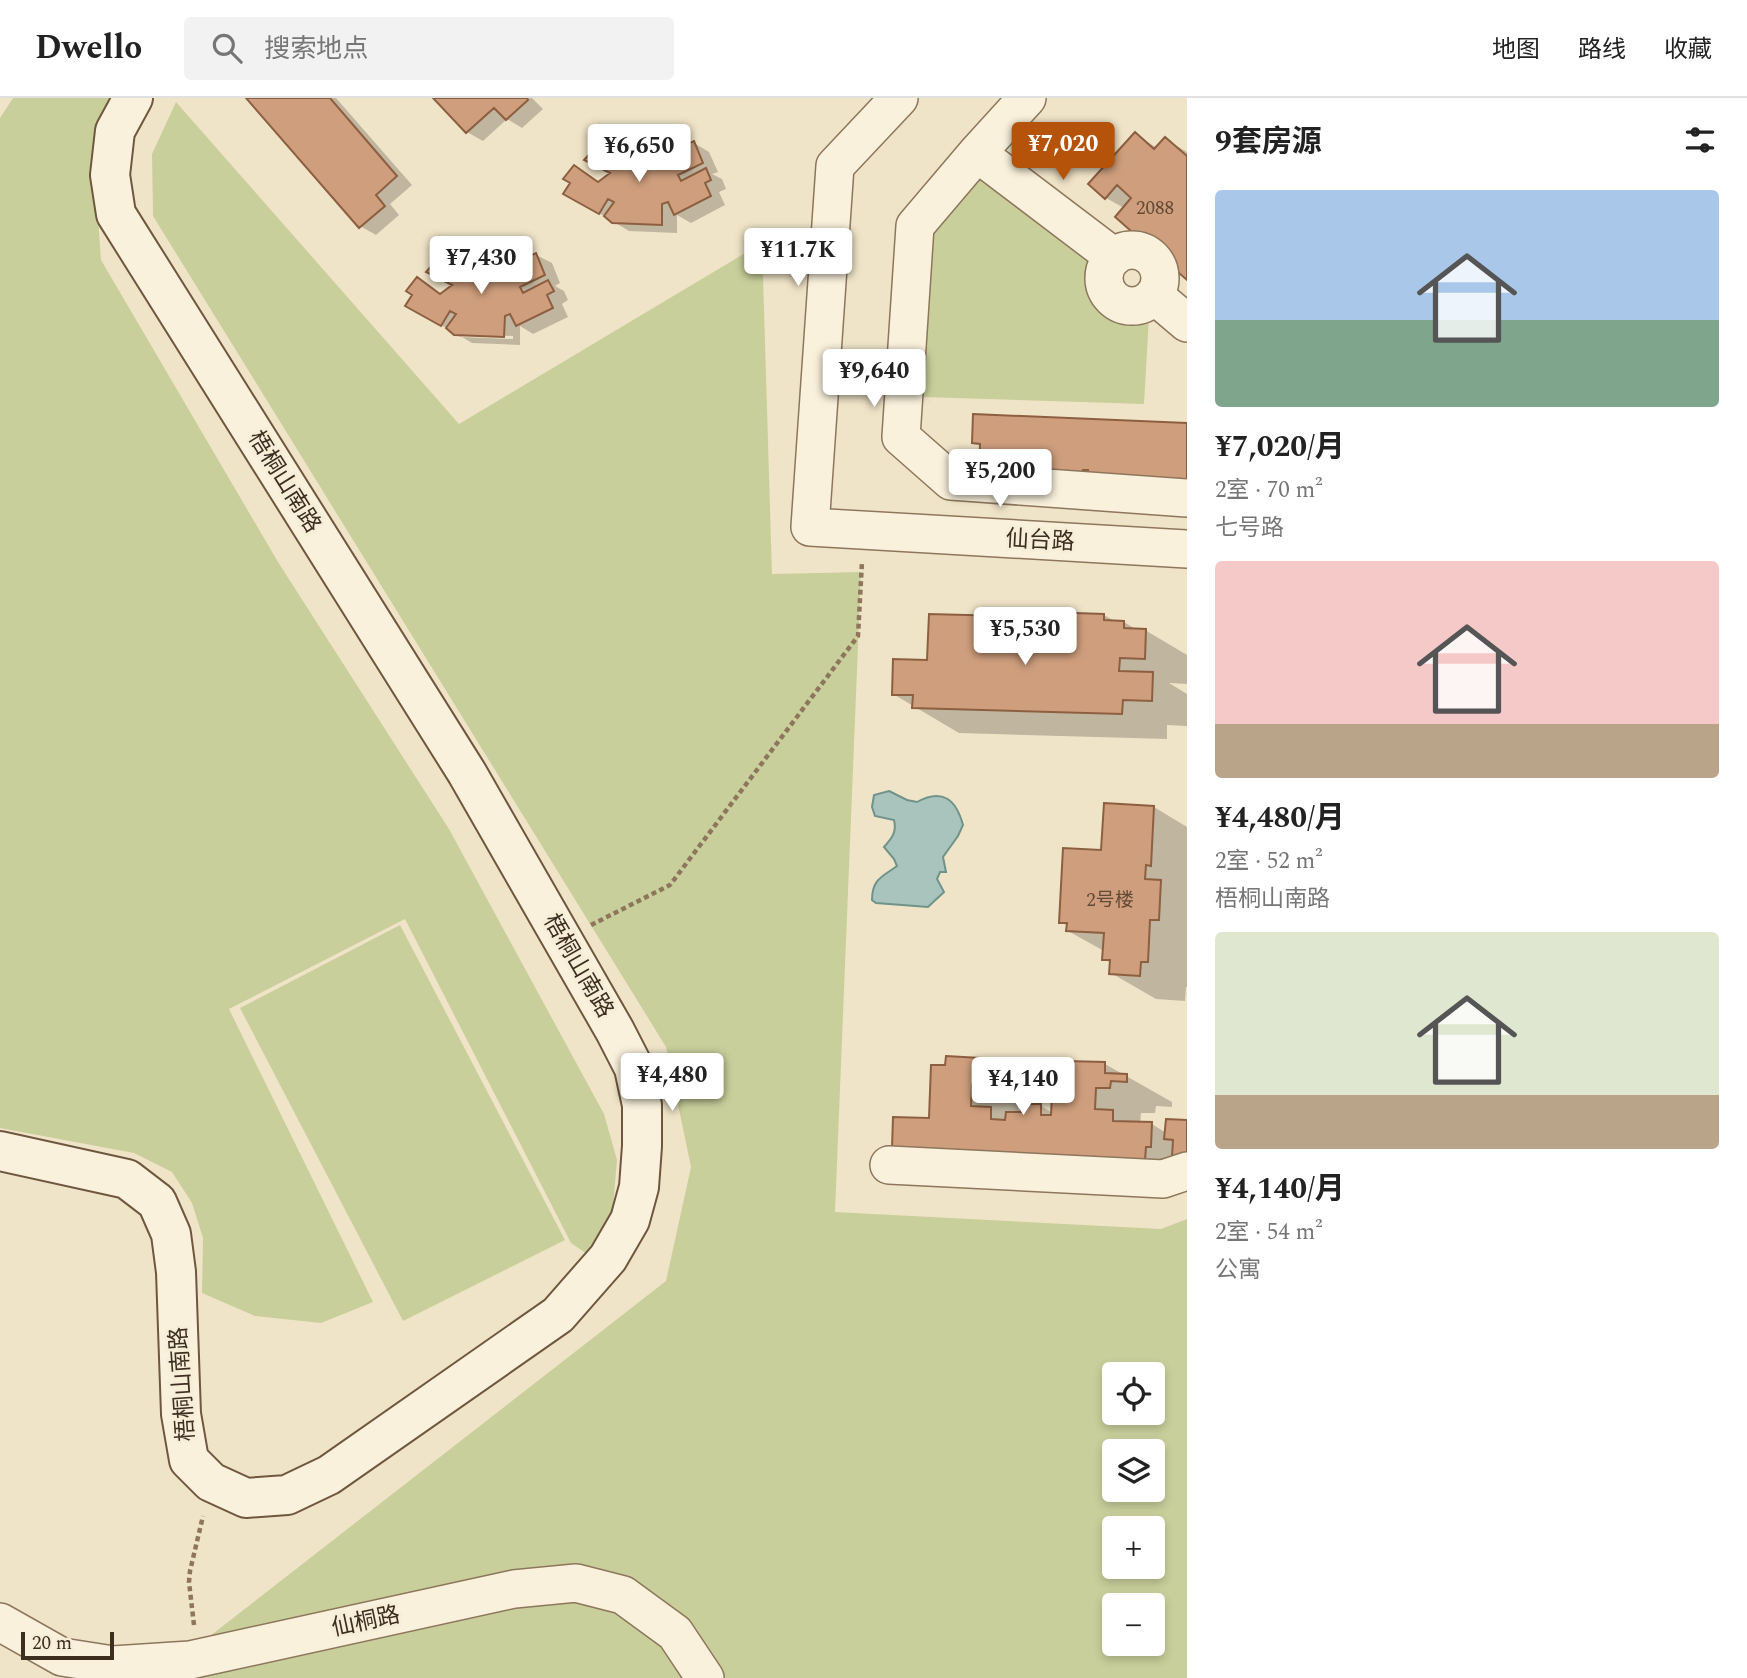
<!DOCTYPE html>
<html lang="zh">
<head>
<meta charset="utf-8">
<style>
  :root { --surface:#fff; --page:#f2f2f2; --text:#222; --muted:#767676; --line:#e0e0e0; --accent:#b45309 }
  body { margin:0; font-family:Spectral,"Noto Sans SC",serif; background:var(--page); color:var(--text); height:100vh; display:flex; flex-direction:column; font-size:26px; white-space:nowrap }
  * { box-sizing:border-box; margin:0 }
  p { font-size:23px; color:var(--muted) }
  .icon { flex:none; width:38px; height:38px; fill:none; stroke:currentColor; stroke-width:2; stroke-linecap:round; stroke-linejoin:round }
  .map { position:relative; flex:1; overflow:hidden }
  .drawer { display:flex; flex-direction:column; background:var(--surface); width:560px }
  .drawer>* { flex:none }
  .controls { position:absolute; left:1102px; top:1264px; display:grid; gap:14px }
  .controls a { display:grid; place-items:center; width:63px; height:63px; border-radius:7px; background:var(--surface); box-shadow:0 4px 10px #0003; font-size:35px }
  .scale { position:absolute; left:21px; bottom:18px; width:93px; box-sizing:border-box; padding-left:7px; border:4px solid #3d2e20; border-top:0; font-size:19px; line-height:24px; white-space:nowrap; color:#3d2e20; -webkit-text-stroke:5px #f7eed8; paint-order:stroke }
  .price { position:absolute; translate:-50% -60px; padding:0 16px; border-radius:7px; background:#fff; color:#222; font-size:23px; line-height:46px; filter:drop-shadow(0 2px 4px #0008) }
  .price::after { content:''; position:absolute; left:50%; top:42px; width:21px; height:16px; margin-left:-10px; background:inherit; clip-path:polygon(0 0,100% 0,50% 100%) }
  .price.current { background:var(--accent); color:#fff }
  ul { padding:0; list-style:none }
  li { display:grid; align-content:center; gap:14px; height:371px; padding:0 28px }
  li span { display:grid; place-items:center; height:217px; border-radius:7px; color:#555 }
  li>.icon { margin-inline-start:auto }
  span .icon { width:126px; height:126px; fill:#fffc; stroke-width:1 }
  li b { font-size:30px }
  h2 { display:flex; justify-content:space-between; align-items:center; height:84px; padding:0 28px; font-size:30px }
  header { display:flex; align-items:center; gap:42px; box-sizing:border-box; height:98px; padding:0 35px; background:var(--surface); border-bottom:2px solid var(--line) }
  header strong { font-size:33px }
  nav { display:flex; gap:38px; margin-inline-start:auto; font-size:24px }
  .search { width:490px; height:63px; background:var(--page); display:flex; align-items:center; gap:18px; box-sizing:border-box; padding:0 24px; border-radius:7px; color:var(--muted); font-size:26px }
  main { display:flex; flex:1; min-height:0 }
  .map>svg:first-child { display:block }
  .green { fill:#c9cf9b; fill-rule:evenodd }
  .water { fill:#a9c4bc; stroke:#6f938a; stroke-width:2 }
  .shadow { fill:#0003; fill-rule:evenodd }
  .building { fill:#cf9f7d; stroke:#8d5f41; stroke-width:2 }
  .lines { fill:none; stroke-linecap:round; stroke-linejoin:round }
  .street-casing { stroke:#8d765c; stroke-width:40 }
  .secondary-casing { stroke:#6f573f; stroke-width:42 }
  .path { stroke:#8d765c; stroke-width:4.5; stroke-dasharray:5 3.5; stroke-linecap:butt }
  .street { stroke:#faf1dc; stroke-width:37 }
  .secondary { stroke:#faf1dc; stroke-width:38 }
  .labels { text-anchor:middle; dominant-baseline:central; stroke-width:6; stroke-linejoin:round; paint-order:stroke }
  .number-label { font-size:19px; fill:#624a37 }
  .street-label { font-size:23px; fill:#3d2e20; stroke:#f7eed8 }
</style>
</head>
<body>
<header>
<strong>Dwello</strong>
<div class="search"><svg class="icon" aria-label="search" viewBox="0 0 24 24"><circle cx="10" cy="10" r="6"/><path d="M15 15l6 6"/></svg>搜索地点</div>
<nav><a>地图</a><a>路线</a><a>收藏</a></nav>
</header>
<main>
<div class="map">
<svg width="1187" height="1580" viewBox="0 0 1187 1580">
  <rect width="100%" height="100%" fill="#f0e4c8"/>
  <path class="green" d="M13 0H151L97 106 101 162 278 464 449 731 604 1016 617 1062 613 1109 593 1160 571 1145 405 821 229 911 373 1204 321 1225 255 1218 202 1195 203 1140 192 1105 172 1074 134 1055 0 1030V20Z
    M176 4 459 326 762 145 772 476 861 474 835 1114 1161 1131 1187 1121V1580H156L666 1183 691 1069 666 949 153 118 152 56ZM1115 1276H1153V1314H1115ZM1115 1353H1153V1391H1115ZM1115 1430H1153V1468H1115ZM1115 1507H1153V1545H1115Z
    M973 73 1089 159 1088 185 1097 205 1116 216 1134 222 1149 219 1144 306 922 299 931 136Z
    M400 827 565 1142 403 1223 240 910Z"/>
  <path class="water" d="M889 693 907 702 917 704C942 690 956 701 963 727L958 738 943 759 946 774H940L937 781 944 794 928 809 876 805 872 802C872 781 882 779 897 768L894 761 884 749C892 740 897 734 894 722L875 718 872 709 874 697Z"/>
  <path class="shadow" d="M249 0H336L412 87 390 106 399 117 376 137 360 128Z
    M436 0H532L543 11 522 30 507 21 483 43 467 34Z
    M1135 36 1157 50 1165 41 1187 54V180L1124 110 1106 100Z
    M609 42 647 66 694 45 709 54 718 74 712 76 722 81 726 91 719 94 725 107 691 125 677 117V135L629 133 565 95 572 85 575 69 599 85 612 76 600 56Z
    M536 157 552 165 560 185 555 188 564 193 568 202 562 206 568 219 533 236 520 228V247L472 245 462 239 513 241V238L464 236 461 239 408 207 415 197 417 181 442 197 489 178Z
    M1104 517 1116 524H1124L1137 532H1145L1187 557V586L1169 585 1187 596V628L1167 627V641L959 635 893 596 929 564 1005 520 1046 544 1057 533 1076 523Z
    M1154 709 1187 729V889H1186L1185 903 1156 901 1111 875V865L1104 861V853L1068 833V828L1060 824 1103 754Z
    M979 962 997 972H1007L1053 999 1075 975V971L1068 967 1105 966 1172 1004V1009L1156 1008 1155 1015H1141L1140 1026H1152L1166 1035 1187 1024V1087L931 1022 947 969ZM1034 1003 1053 1004V1015L1041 1008H1034Z"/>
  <path class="building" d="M246 0H330L397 78 376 97 385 108 359 130Z
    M433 0H527L528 2 506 22 494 10 466 35Z
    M1135 34 1154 51 1165 39 1187 58V182L1115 119 1131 100 1117 87 1105 101 1088 86Z
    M608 39 645 65 694 43 703 65 678 77 681 83 706 70 711 82 705 85 711 98 674 117 668 104 662 106V127L612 125 604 118 614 104 608 101 599 116 563 96 570 85 563 81 574 67 598 84 610 75 584 62 594 51 599 54Z
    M451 151 488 177 536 155 545 177 520 189 523 195 548 182 554 193 547 197 553 210 516 228 510 216 505 218 504 239 454 237 446 230 456 216 450 213 441 228 405 208 412 197 406 193 417 179 440 196 452 187 426 174 436 163 442 166Z
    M973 316 1187 325V384L1088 380V372H1083L1082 379 1014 376V369H1005L979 373 980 346 972 345Z
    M1075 515 1104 516V522L1124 523V530L1146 531 1145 561 1120 560 1119 573 1153 574 1152 603 1123 602 1122 616 912 610 913 597H892L893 561 927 562 929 516 1005 518V529L1015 530V551L1044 552V531H1055V521H1074Z
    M1104 705 1154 708 1151 768 1146 767 1145 781 1161 782 1159 822H1150L1148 864H1141L1140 878 1109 876 1110 862H1102L1104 835 1066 833 1067 825H1059L1063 750 1101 752Z
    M946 958 980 960 979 969 1008 971V979L989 978V987L972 986 971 1008 991 1009V1021L1005 1022 1006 1014H1021V1006H1041V1017H1051L1053 973 1073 974V968H1066V963L1105 964V975L1127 976V984L1111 983 1110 990H1096L1095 1011 1113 1012V1023L1152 1024 1151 1049H1146L1145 1062 892 1050 893 1019 929 1020 931 967H945Z
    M1166 1021 1187 1022V1060L1172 1059 1173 1042 1164 1041Z"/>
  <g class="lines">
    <g class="street-casing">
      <path id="street" d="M899 0 835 68 810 429 1187 451
        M1027 0 977 55 915 128 901 339 951 383 1187 400
        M977 55 1114 159
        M1104 180a28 28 0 1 1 56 0a28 28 0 1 1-56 0Z
        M1154 197 1187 225
        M889 1067 1163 1081 1187 1073
        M0 1524 62 1559 113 1567 190 1562 514 1491 576 1485 623 1497 675 1535 705 1580"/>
    </g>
    <g class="secondary-casing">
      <path id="secondary" d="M0 1053 127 1081 157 1104 171 1136 176 1174 181 1316 189 1362 211 1384 246 1400 287 1397 329 1377 558 1217 608 1160 630 1122 639 1089 642 1048V1007L634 970 615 933 467 675 116 116 110 77 115 33 133 0"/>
    </g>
    <path class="path" d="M591 827 670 787 858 538 862 464
      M194 1527 189 1484 190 1473 203 1418"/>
    <use href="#street" class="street"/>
    <use href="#secondary" class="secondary"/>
  </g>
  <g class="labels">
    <g class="number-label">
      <text x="1155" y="110">2088</text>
      <text x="1110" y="802">2号楼</text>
    </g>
    <g class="street-label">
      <text transform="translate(284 384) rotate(58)">梧桐山南路</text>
      <text transform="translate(1040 443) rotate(3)">仙台路</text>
      <text transform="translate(578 868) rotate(60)">梧桐山南路</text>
      <text transform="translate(183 1286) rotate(-94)">梧桐山南路</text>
      <text transform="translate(366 1524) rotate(-12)">仙桐路</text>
    </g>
  </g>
</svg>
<div class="controls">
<a><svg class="icon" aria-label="locate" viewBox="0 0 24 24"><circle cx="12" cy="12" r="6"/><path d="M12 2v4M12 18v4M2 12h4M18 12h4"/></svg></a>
<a><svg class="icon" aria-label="layers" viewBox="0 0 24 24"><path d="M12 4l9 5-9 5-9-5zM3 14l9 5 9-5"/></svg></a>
<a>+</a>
<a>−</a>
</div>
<div class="scale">20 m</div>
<b class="price current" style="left:1063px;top:84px">¥7,020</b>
<b class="price" style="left:639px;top:86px">¥6,650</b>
<b class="price" style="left:798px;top:190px">¥11.7K</b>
<b class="price" style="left:481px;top:198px">¥7,430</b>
<b class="price" style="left:874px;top:311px">¥9,640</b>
<b class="price" style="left:1000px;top:411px">¥5,200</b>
<b class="price" style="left:1025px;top:569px">¥5,530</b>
<b class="price" style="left:672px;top:1015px">¥4,480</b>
<b class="price" style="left:1023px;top:1019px">¥4,140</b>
</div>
<section class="drawer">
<h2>9套房源<svg class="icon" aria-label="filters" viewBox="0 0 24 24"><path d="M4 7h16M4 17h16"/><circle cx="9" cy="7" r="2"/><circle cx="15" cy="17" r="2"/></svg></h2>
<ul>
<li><span style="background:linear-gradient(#a9c7e8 60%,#7fa58c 0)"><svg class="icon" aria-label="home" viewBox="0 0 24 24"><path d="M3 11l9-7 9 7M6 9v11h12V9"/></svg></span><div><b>¥7,020/月</b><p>2室 · 70 m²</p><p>七号路</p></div></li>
<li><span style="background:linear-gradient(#f6c9c9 75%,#b9a48a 0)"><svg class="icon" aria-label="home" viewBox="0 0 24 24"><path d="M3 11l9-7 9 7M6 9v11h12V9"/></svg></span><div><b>¥4,480/月</b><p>2室 · 52 m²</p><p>梧桐山南路</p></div></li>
<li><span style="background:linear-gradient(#dfe7d0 75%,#b9a48a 0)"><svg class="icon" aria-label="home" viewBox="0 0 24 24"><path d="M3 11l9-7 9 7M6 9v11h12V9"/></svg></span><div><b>¥4,140/月</b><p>2室 · 54 m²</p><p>公寓</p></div></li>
</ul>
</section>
</main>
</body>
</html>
